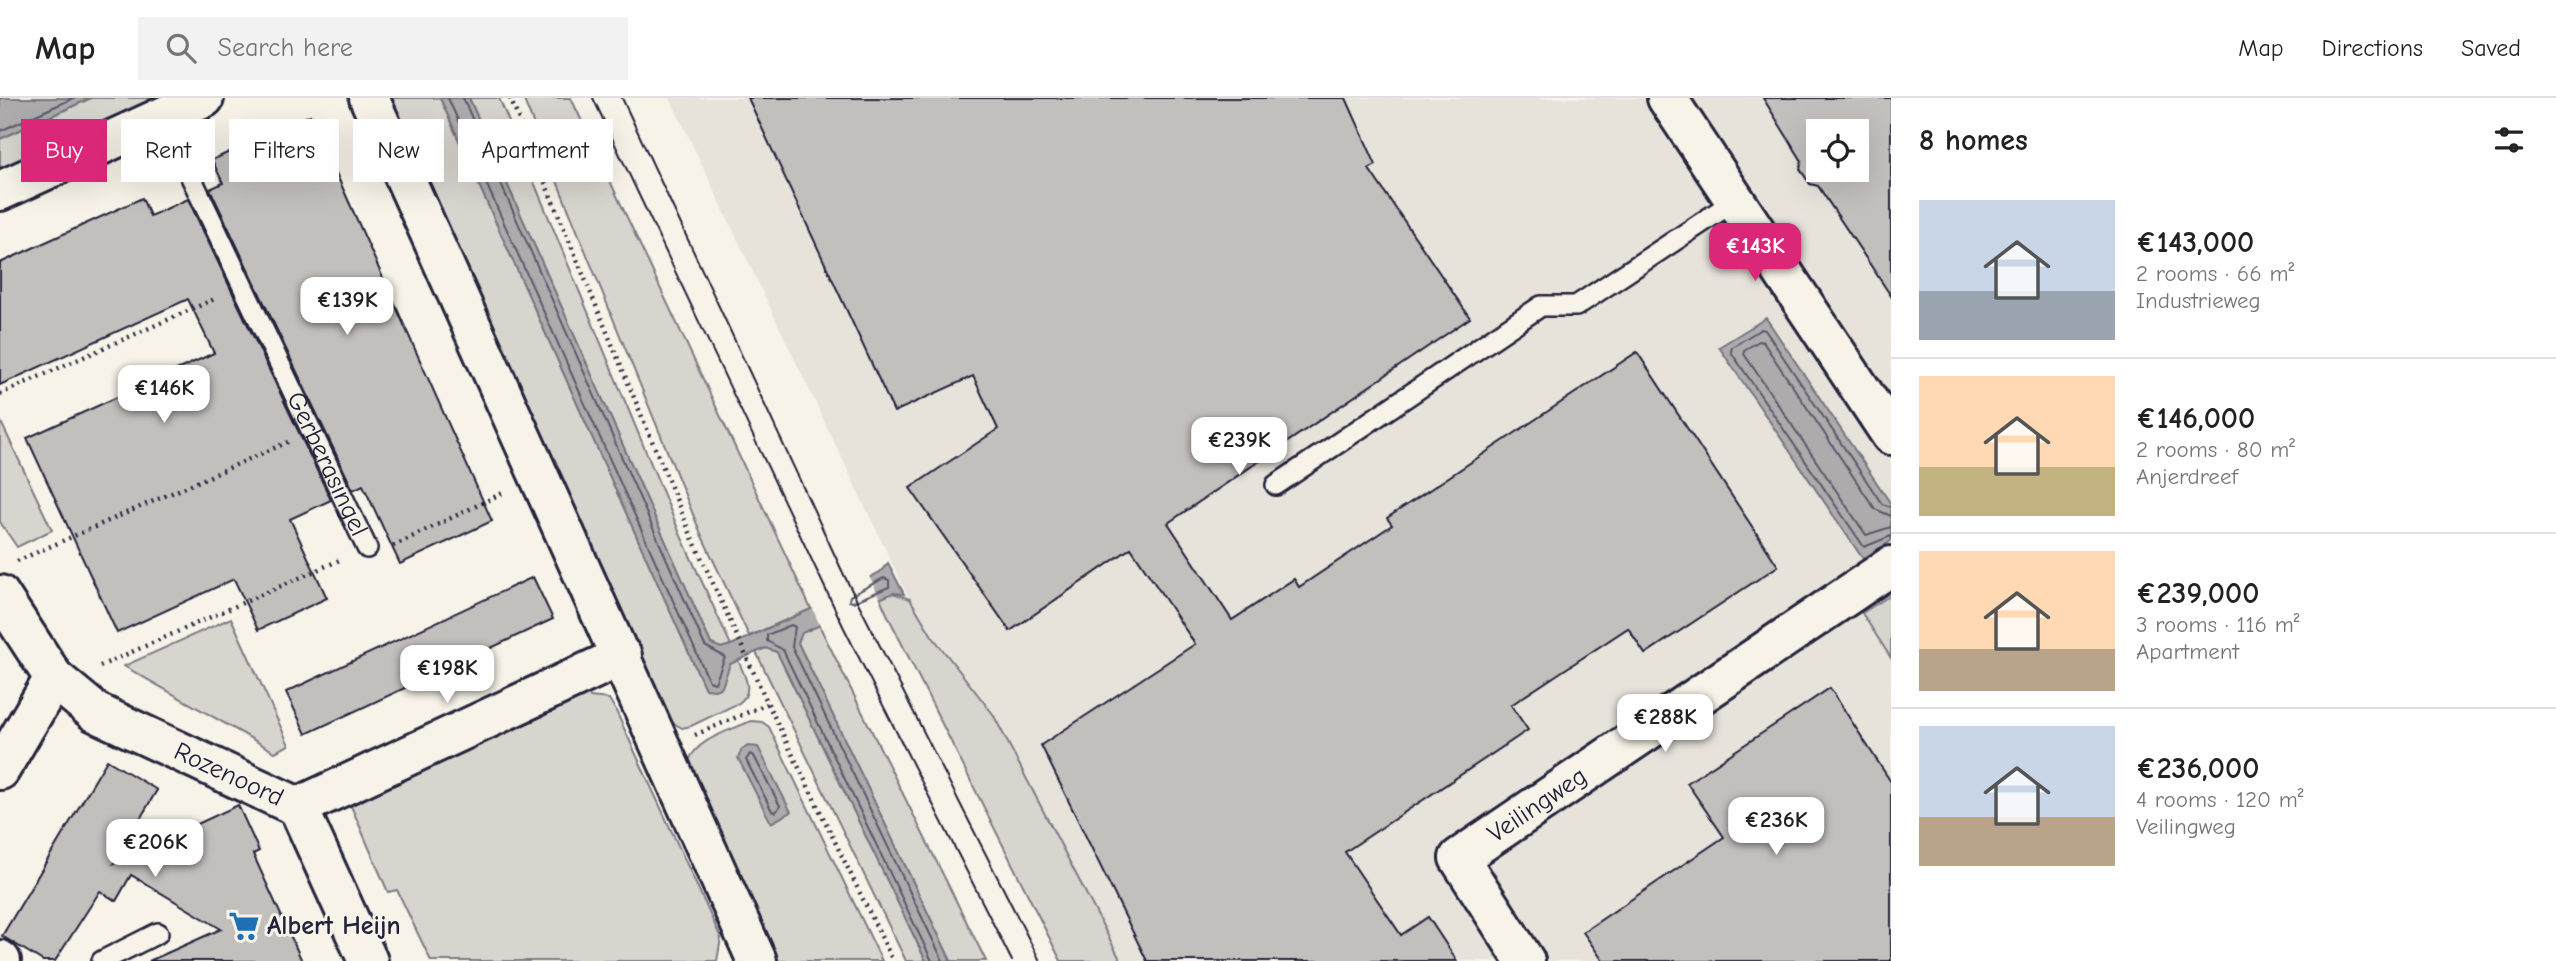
<!DOCTYPE html>
<html lang="en">
<head>
<meta charset="utf-8">
<style>
  :root { --surface:#fff; --page:#f2f2f2; --text:#222; --muted:#767676; --line:#e0e0e0; --accent:#db2777 }
  body { margin:0; font-family:"Comic Neue",sans-serif; background:var(--page); color:var(--text); height:100vh; display:flex; flex-direction:column; font-size:26px; white-space:nowrap }
  * { box-sizing:border-box; margin:0 }
  p { font-size:23px; color:var(--muted) }
  .icon { flex:none; width:38px; height:38px; fill:none; stroke:currentColor; stroke-width:2; stroke-linecap:round; stroke-linejoin:round }
  .map { position:relative; flex:1; overflow:hidden }
  .drawer { display:flex; flex-direction:column; background:var(--surface); width:665px }
  .drawer>* { flex:none }
  .banner { position:absolute; left:21px; top:21px; width:665px; height:63px; display:flex; gap:14px }
  .controls { position:absolute; left:1806px; top:21px; display:grid; gap:14px }
  .controls a { display:grid; place-items:center; width:63px; height:63px; border-radius:0px; background:var(--surface); box-shadow:0 7px 28px #0002; font-size:35px }
  .price { position:absolute; translate:-50% -60px; padding:0 16px; border-radius:14px; background:#fff; color:#222; font-size:23px; line-height:46px; filter:drop-shadow(0 2px 4px #0008) }
  .price::after { content:''; position:absolute; left:50%; top:42px; width:21px; height:16px; margin-left:-10px; background:inherit; clip-path:polygon(0 0,100% 0,50% 100%) }
  .price.active { background:var(--accent); color:#fff }
  ul { padding:0; list-style:none }
  li { display:flex; align-items:center; gap:21px; height:175px; padding:0 28px }
  li+li { border-top:2px solid var(--line) }
  li span { display:grid; place-items:center; flex:none; width:196px; height:140px; border-radius:0px; color:#555 }
  li>.icon { margin-inline-start:auto }
  span .icon { width:84px; height:84px; fill:#fffc; stroke-width:1 }
  li b { font-size:30px }
  h2 { display:flex; justify-content:space-between; align-items:center; height:84px; padding:0 28px; font-size:30px }
  .pill { padding:0 24px; border-radius:0px; background:var(--surface); box-shadow:0 7px 28px #0002; font-size:24px; line-height:63px }
  .pill.active { background:var(--accent); color:#fff }
  header { display:flex; align-items:center; gap:42px; box-sizing:border-box; height:98px; padding:0 35px; background:var(--surface); border-bottom:2px solid var(--line) }
  header strong { font-size:33px }
  nav { display:flex; gap:38px; margin-inline-start:auto; font-size:24px }
  .search { width:490px; height:63px; background:var(--page); display:flex; align-items:center; gap:18px; box-sizing:border-box; padding:0 24px; border-radius:0px; color:var(--muted); font-size:26px }
  main { display:flex; flex:1; min-height:0 }
  .map>svg:first-child { display:block }
  .built { fill:#e7e3db; fill-rule:evenodd }
  .green { fill:#d8d5cf; stroke:#7d7c85; stroke-width:2 }
  .water { fill:#aeabad; stroke:#76747f; stroke-width:2 }
  .pier { fill:#f7f3e8 }
  .lines { fill:none; stroke-linecap:round; stroke-linejoin:round }
  .shore { stroke:#5a5969; stroke-width:2 }
  .building { fill:#c2bfbd; stroke:#22223b; stroke-width:2; fill-rule:evenodd }
  .service-casing { stroke:#22223b; stroke-width:24 }
  .minor-casing { stroke:#22223b; stroke-width:44 }
  .path { stroke:#22223b; stroke-width:4.5; stroke-dasharray:2 5; stroke-linecap:butt }
  .service { stroke:#f7f3e8; stroke-width:19 }
  .minor { stroke:#f7f3e8; stroke-width:38 }
  .tram { stroke:#22223b; stroke-width:2 }
  .labels { text-anchor:middle; dominant-baseline:central; stroke-width:6; stroke-linejoin:round; paint-order:stroke }
  .street-label { font-size:26px; fill:#22223b; stroke:#f7f3e8 }
  .poi-label { font-size:26px; font-weight:bold; fill:#22223b; stroke:#f7f3e8; text-anchor:start }
</style>
</head>
<body>
<header>
<strong>Map</strong>
<div class="search"><svg class="icon" aria-label="search" viewBox="0 0 24 24"><circle cx="10" cy="10" r="6"/><path d="M15 15l6 6"/></svg>Search here</div>
<nav><a>Map</a><a>Directions</a><a>Saved</a></nav>
</header>
<main>
<div class="map">
<svg width="1891" height="863" viewBox="0 0 1891 863">
  <rect width="100%" height="100%" fill="#f7f3e8"/>
  <filter id="ink" filterUnits="userSpaceOnUse"><feTurbulence type="fractalNoise" baseFrequency=".0143" numOctaves="2"/><feDisplacementMap in="SourceGraphic" scale="14" xChannelSelector="R" yChannelSelector="G"/><feConvolveMatrix kernelMatrix="1 2 1 2 8 2 1 2 1" color-interpolation-filters="sRGB"/></filter>
  <g filter="url(#ink)">
    <path class="built" d="M670 0H1891V863H1096L1007 706ZM1818 33H1857V72H1818Z"/>
    <path class="green" d="M91 0H170L0 79V41Z
      M387 0H440L705 590 715 592 730 566 738 562C744 577 755 593 739 605L691 628 682 630 670 623 437 104Z
      M469 0H499L681 438 731 547 721 550 711 546Z
      M523 0H571L811 511 749 538 701 436Z
      M0 322 52 432 17 449 0 424Z
      M893 495 910 501 932 538 993 616 1121 863H1061L887 516 880 500Z
      M1891 497V560L1862 515Z
      M231 520 289 647 275 654 124 568Z
      M819 527 986 863H951L798 545 801 535Z
      M766 550 777 554 926 863H906L756 554Z
      M586 593 590 599 609 601 616 613 721 840 717 863H431L397 792 388 794 348 701Z
      M751 623 762 624 769 629 882 863H778L688 665C696 641 729 633 751 623Z"/>
    <path class="water" d="M0 0H91L0 41Z
      M440 0H469L711 546 721 550 731 547 811 511 880 474 888 465 904 496 893 495 802 535 798 545 951 863H926L777 554 765 550 730 566 722 589 715 592 705 591Z
      M1766 220 1891 406V443L1863 461 1719 249Z
      M748 648 758 649 791 714 771 725 738 660 742 651Z"/>
    <path class="pier" d="M868 476 881 503 821 530 811 507Z"/>
    <g class="lines">
      <path class="shore" d="M448 0 709 583 715 585 725 559 705 548 463 0
        M0 33 74 0
        M1891 409 1882 406 1765 232 1761 231 1732 249 1731 254 1864 449 1891 438
        M1891 418 1875 411 1763 244 1759 243 1744 252V256L1866 437 1891 429
        M884 480 889 482V489L853 504 849 503 850 498Z
        M750 656 754 658 780 708 776 714 772 713 746 662Z
        M932 863 783 552 767 543V537L791 527 795 529 792 549 943 863"/>
    </g>
    <path class="building" d="M748 0H1346L1376 67 1369 71 1470 220 1168 425 1232 522 1294 481 1299 489 1392 427 1387 420 1637 254 1778 468 1645 556 1628 530 1558 576 1511 607 1528 632 1345 754 1401 837 1428 819 1457 863H1147L1041 647 1195 546 1131 450 1010 533 910 390 998 331 973 278 894 314Z
      M1763 0H1891V198L1818 88 1810 86 1800 71 1802 63ZM1818 33H1857V72H1818Z
      M310 17 492 423 400 466 363 387 353 392 210 91 223 85 212 62Z
      M142 100 150 118 188 101 331 402 290 421 327 500 258 532 234 481 117 535 27 340 214 255 188 201 0 287V165Z
      M533 479 553 521 306 636 286 594Z
      M1830 590 1891 684V863H1603L1583 834 1724 739 1687 685Z
      M107 662 157 692 114 765 238 707 259 753 253 756 302 863H149L221 831 131 777 116 803 100 793 55 863H43L2 838Z"/>
    <g class="lines">
      <g class="service-casing">
        <g id="service">
          <path id="s1" d="M163 20 367 450"/>
          <path d="M1276 387 1541 208H1576L1736 102"/>
          <path d="M102 863 158 835"/>
        </g>
      </g>
      <g class="minor-casing">
        <g id="minor">
          <path d="M369 0 757 863"/>
          <path d="M1667 0 1891 337"/>
          <path d="M0 93 204 0"/>
          <path d="M0 497 54 580 0 672"/>
          <path id="s2" d="M54 580 95 614 298 709 368 863"/>
          <path d="M298 709 622 558"/>
          <path d="M0 862 1 863"/>
          <path id="s3" d="M1525 863 1459 760 1891 468"/>
        </g>
      </g>
      <path class="path" d="M510 0 691 437 768 606 893 863
        M0 296 217 200
        M393 448 505 394
        M17 463 288 344
        M100 568 342 461
        M695 637 767 606"/>
      <use href="#service" class="service"/>
      <use href="#minor" class="minor"/>
      <path class="tram" d="M593 0 844 530 1012 863
        M622 0 844 477 1040 863"/>
    </g>
  </g>
  <defs>
    <g id="supermarket-bare" transform="scale(2.415)"><path d="M-6-5.5h2.5l.6 2H6L4.5 2H-2.5L-4.4-4H-6ZM-1.5 3.2a1.3 1.3 0 1 0 .1 0ZM3 3.2a1.3 1.3 0 1 0 .1 0Z" fill="#1f6fb2" stroke="#f7f3e8" stroke-width="2.5" paint-order="stroke"/></g>
  </defs>
  <g fill-rule="evenodd">
    <use href="#supermarket-bare" x="244" y="828"/>
  </g>
  <g class="labels">
    <g class="street-label">
      <text stroke="none"><textPath href="#s1" startOffset="383">Gerberasingel</textPath></text>
      <text stroke="none"><textPath href="#s2" startOffset="201">Rozenoord</textPath></text>
      <text stroke="none"><textPath href="#s3" startOffset="217">Veilingweg</textPath></text>
    </g>
    <g class="poi-label">
      <text x="267" y="828">Albert Heijn</text>
    </g>
  </g>
</svg>
<div class="controls">
<a><svg class="icon" aria-label="locate" viewBox="0 0 24 24"><circle cx="12" cy="12" r="6"/><path d="M12 2v4M12 18v4M2 12h4M18 12h4"/></svg></a>
</div>
<b class="price active" style="left:1755px;top:185px">€143K</b>
<b class="price" style="left:347px;top:239px">€139K</b>
<b class="price" style="left:164px;top:327px">€146K</b>
<b class="price" style="left:1239px;top:379px">€239K</b>
<b class="price" style="left:447px;top:607px">€198K</b>
<b class="price" style="left:1665px;top:656px">€288K</b>
<b class="price" style="left:1776px;top:759px">€236K</b>
<b class="price" style="left:155px;top:781px">€206K</b>
<div class="banner">
<a class="pill active">Buy</a>
<a class="pill">Rent</a>
<a class="pill">Filters</a>
<a class="pill">New</a>
<a class="pill">Apartment</a>
</div>
</div>
<section class="drawer">
<h2>8 homes<svg class="icon" aria-label="filters" viewBox="0 0 24 24"><path d="M4 7h16M4 17h16"/><circle cx="9" cy="7" r="2"/><circle cx="15" cy="17" r="2"/></svg></h2>
<ul>
<li><span style="background:linear-gradient(#c9d6e8 65%,#9aa5b1 0)"><svg class="icon" aria-label="home" viewBox="0 0 24 24"><path d="M3 11l9-7 9 7M6 9v11h12V9"/></svg></span><div><b>€143,000</b><p>2 rooms · 66 m²</p><p>Industrieweg</p></div></li>
<li><span style="background:linear-gradient(#ffd9b3 65%,#c2b280 0)"><svg class="icon" aria-label="home" viewBox="0 0 24 24"><path d="M3 11l9-7 9 7M6 9v11h12V9"/></svg></span><div><b>€146,000</b><p>2 rooms · 80 m²</p><p>Anjerdreef</p></div></li>
<li><span style="background:linear-gradient(#ffd9b3 70%,#b9a48a 0)"><svg class="icon" aria-label="home" viewBox="0 0 24 24"><path d="M3 11l9-7 9 7M6 9v11h12V9"/></svg></span><div><b>€239,000</b><p>3 rooms · 116 m²</p><p>Apartment</p></div></li>
<li><span style="background:linear-gradient(#c9d6e8 65%,#b9a48a 0)"><svg class="icon" aria-label="home" viewBox="0 0 24 24"><path d="M3 11l9-7 9 7M6 9v11h12V9"/></svg></span><div><b>€236,000</b><p>4 rooms · 120 m²</p><p>Veilingweg</p></div></li>
</ul>
</section>
</main>
</body>
</html>
